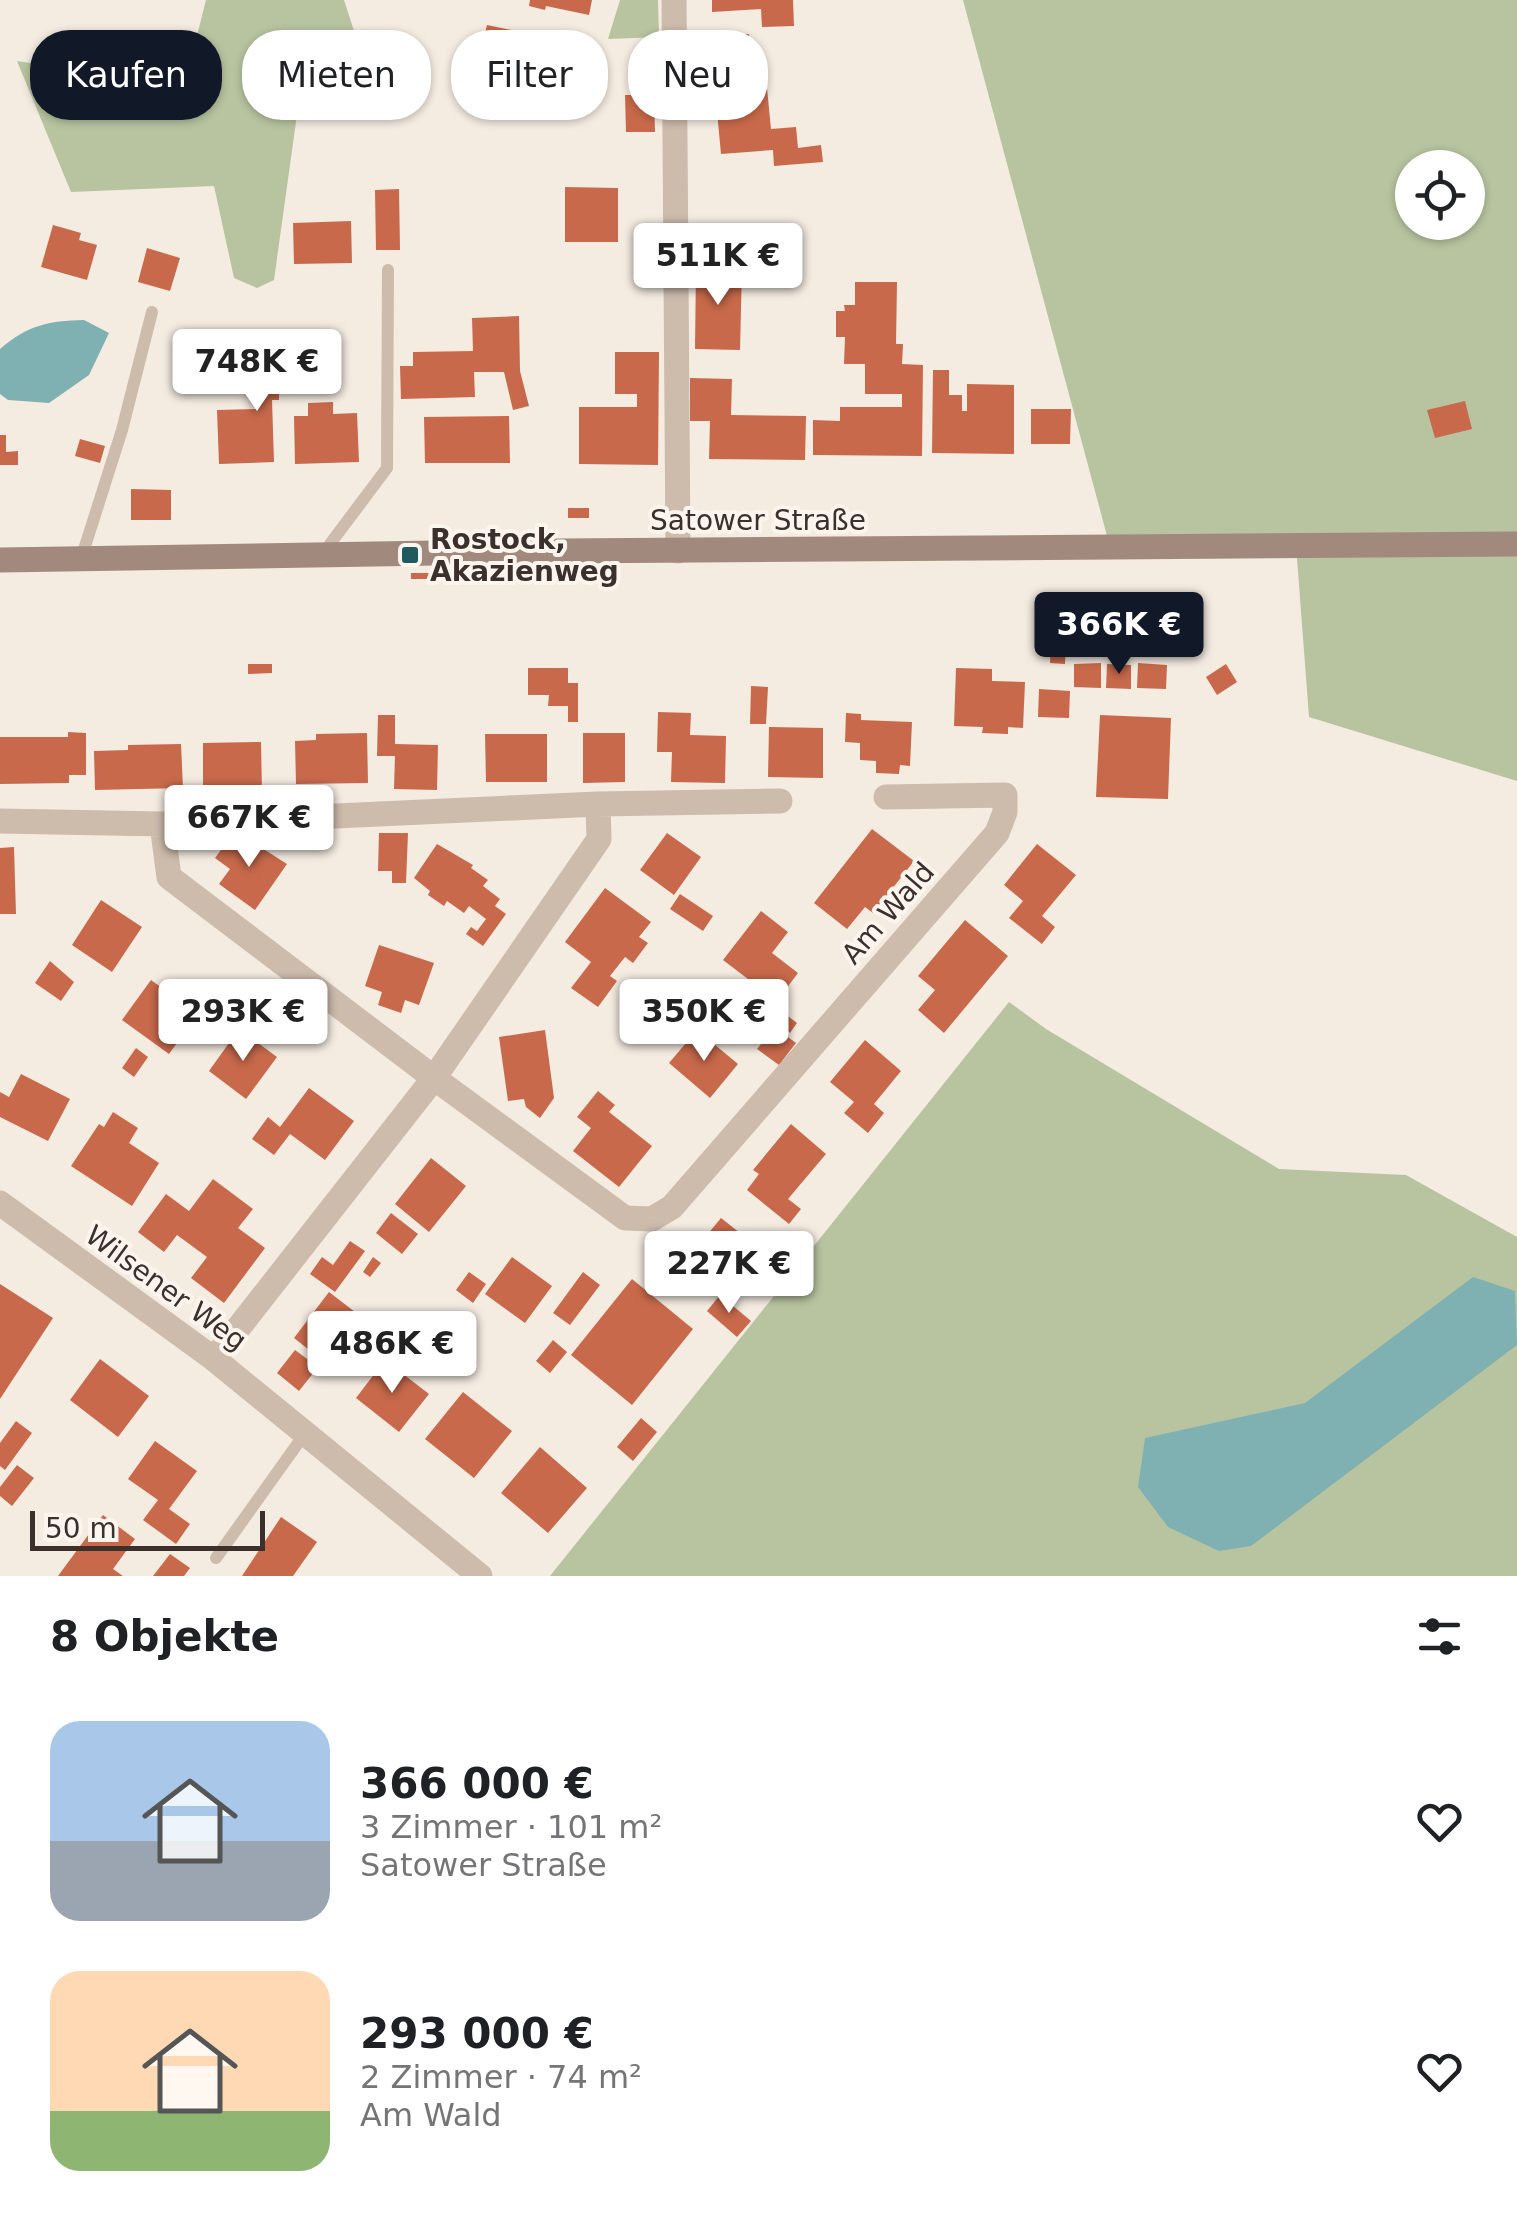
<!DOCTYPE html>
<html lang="de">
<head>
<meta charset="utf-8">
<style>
  :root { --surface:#fff; --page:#f6f6f6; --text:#202124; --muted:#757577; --accent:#111827 }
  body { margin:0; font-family:"DejaVu Sans",sans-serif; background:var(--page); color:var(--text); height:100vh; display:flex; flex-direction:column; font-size:38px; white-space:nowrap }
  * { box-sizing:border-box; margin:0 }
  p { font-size:32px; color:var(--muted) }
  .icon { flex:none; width:55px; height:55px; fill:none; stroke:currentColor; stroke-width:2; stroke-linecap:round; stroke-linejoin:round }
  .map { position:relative; height:1576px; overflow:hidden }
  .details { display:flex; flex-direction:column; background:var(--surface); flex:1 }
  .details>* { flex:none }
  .guide { position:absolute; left:30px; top:30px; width:1000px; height:90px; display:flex; gap:20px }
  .tools { position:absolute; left:1395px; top:150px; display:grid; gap:20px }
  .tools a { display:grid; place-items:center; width:90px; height:90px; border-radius:50%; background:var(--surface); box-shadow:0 2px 8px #0004; font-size:50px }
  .scale { position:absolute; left:30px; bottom:25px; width:235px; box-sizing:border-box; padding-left:10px; border:5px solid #3b302b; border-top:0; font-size:28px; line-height:35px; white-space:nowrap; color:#3b302b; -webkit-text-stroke:8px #fbf5ee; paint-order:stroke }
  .price { position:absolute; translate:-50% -85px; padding:0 22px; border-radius:10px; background:#fff; color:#222; font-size:32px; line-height:65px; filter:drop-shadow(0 2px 5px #0008) }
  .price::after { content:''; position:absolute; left:50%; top:60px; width:30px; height:22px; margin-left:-15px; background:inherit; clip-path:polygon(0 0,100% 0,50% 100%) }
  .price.selected { background:var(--accent); color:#fff }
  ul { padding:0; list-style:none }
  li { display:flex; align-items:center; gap:30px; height:250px; padding:0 50px }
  li span { display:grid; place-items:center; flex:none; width:280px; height:200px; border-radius:30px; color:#555 }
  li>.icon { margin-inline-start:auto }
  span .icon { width:120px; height:120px; fill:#fffc; stroke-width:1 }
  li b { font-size:42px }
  h2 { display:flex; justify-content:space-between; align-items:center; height:120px; padding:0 50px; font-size:42px }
  .pill { padding:0 35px; border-radius:40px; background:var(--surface); box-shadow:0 2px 8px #0004; font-size:35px; line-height:90px }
  .pill.selected { background:var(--accent); color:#fff }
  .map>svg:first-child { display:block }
  .green { fill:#b8c4a0; fill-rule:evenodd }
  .water { fill:#7fb0b2 }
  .building { fill:#c8694b }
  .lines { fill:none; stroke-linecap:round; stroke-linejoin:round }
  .service { stroke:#cdbbac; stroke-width:12 }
  .minor { stroke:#cdbbac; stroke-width:25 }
  .secondary { stroke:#a18a7d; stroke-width:25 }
  .poi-dot { fill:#1f5a5e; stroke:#fbf5ee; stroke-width:4 }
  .labels { text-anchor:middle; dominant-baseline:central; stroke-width:8; stroke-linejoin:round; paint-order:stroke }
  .street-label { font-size:28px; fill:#3b302b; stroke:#fbf5ee }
  .poi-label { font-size:28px; font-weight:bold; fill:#3b302b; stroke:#fbf5ee; text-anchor:start }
</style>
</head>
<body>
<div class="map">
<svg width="1517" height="1576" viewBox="0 0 1517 1576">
  <rect width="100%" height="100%" fill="#f4ebe1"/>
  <path class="green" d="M206 0H344L355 34 346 48 305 57 274 280 257 288 234 278 214 186 71 192 17 61 184 87Z
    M620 0H658L659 37 608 39Z
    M963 0H1517V781L1309 717 1296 545 1110 547ZM1412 168H1468V222H1412Z
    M1009 1002 1046 1029 1279 1169 1406 1175 1517 1237V1576H550Z"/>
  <path class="water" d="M84 320 109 333 89 375 49 403 8 400 0 394V349C28 325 48 321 84 320Z
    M1473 1277 1515 1291 1517 1345 1251 1546 1219 1551 1168 1527 1138 1487 1145 1438 1305 1403Z"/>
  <path class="building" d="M530 0H592L589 15 546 6 545 10 529 6Z
    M712 0H793L794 26 762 27 761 9 712 12Z
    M487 25 526 33 521 58 481 49Z
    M749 34 754 90 767 88 771 129 796 127 798 148 821 145 823 162 774 166 773 150 721 154 710 37Z
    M625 95H654L655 132H626Z
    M565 187 618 188V242H565Z
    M399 189 400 250H376L375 190Z
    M351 221 352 263 294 264 293 223Z
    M53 225 81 233 79 240 97 245 87 280 41 267Z
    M147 248 180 258 170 291 138 282Z
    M696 267 742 268 740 350 695 349Z
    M855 282H897L896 344H903L902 364 923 365 922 456 813 455V420L840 421V407H902V394H865V364H844L845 337H836V311H845L844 305H855Z
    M519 316 520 371 529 406 513 410 504 372H474L475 397 401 399 400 366H413V352L473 351 472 318Z
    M615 352H659L658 465 579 464V407H637V394H615Z
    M296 354 298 390 279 391V400H272L274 462 219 464 217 410 257 409 255 355Z
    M933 370H949V395H962V411H967V384L1014 385V454L932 453Z
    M690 378 732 379 731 415 806 416 805 460 709 459 710 421H690Z
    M1465 401 1472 429 1435 438 1427 410Z
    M333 402V414L357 413 359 462 295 464 294 416H308V403Z
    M1031 409H1071L1070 444H1031Z
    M509 416 510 463H425L424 417Z
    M0 435H6V452L18 451V465H0Z
    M80 439 105 446 100 463 75 456Z
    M131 489 171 490V520H131Z
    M568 508H589V518H568Z
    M411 573H433L434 579H411Z
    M1071 630H1080V654L1071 653Z
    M1051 640 1066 641 1065 664 1050 663Z
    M1101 663V688L1074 687V664Z
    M1138 663 1167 665 1166 689 1137 688Z
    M248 664H272V673L248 674Z
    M1107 664 1131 665V689L1106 688Z
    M1226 664 1237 682 1217 695 1206 677Z
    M528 668H568V683H578V722H568V706H548L549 695H528Z
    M956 668 992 669V681L1025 682 1023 728 1008 727V734L982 733 983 727 954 726Z
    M751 686 768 687 766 724H750Z
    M1039 689 1070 691 1069 718 1038 717Z
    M658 712 691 713 690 735 726 736 725 783 671 782 672 752H657Z
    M846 713 861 714V720L912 722 910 766 900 765 899 774 876 773V761L860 760V743L845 742Z
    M378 715H395V744L438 745 437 790 394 789 395 756H377Z
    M1100 715 1171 718 1168 799 1096 797Z
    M769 727 823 728V778L768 777Z
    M68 732 86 733V775H69V783L0 784V737H68Z
    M367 733 368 783 296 784 295 741 316 740V734Z
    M583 733H625V782L583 783Z
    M485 734H547V782H486Z
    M261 742 262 792 203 793V743Z
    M181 744 183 788 95 790 94 751 128 750V745Z
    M872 829 914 861 873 913 865 907 847 929 814 903Z
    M235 831 287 864 255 910 219 884 230 869 215 858Z
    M379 833H408L406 883H392V871H378Z
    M667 833 701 857 674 895 640 870Z
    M437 844 473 865 471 868 488 880 483 886 500 899 495 906 506 914 483 946 466 934 471 927 477 931 486 919 469 906 464 913 447 901 444 906 428 895 430 891 414 878Z
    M1037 844 1076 875 1042 916 1055 927 1042 944 1009 918 1023 901 1004 885Z
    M14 847 16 914H0V848Z
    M605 888 651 922 639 937 648 943 633 963 625 957 610 976 617 981 598 1007 571 988 591 962 565 942Z
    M680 894 713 916 703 931 670 909Z
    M101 900 142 927 112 972 72 945Z
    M761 911 788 932 772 953 798 973 777 1001 723 960Z
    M965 920 1008 956 944 1033 918 1010 935 990 918 976Z
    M379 945 434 963 419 1005 405 1000 401 1013 378 1005 382 992 365 986Z
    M50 961 74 982 61 1001 35 983Z
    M151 980 198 1014 169 1054 122 1020Z
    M242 986 266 1003 249 1025 226 1008Z
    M766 999 797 1023 790 1033 758 1010Z
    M765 1020 796 1043 779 1065 757 1049 769 1034 759 1027Z
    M239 1029 277 1057 246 1099 209 1071Z
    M545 1030 554 1098 540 1118 526 1107 524 1099 508 1101 499 1037Z
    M697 1030 738 1064 710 1098 669 1063Z
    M865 1040 901 1071 874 1104 884 1113 868 1133 844 1113 854 1102 830 1082Z
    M136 1048 148 1057 134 1077 122 1068Z
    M21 1074 70 1099 48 1141 0 1117V1092L9 1097Z
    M309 1088 354 1121 325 1160 290 1134 274 1155 252 1139 268 1117 280 1127Z
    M598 1091 615 1105 609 1112 652 1146 619 1187 573 1151 591 1128 577 1117Z
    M113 1112 138 1128 129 1143 159 1163 132 1206 71 1166 99 1124 104 1127Z
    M791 1124 826 1154 788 1199 801 1209 789 1224 747 1190 759 1174 753 1170Z
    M431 1158 466 1186 429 1232 395 1204Z
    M213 1179 253 1209 238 1228 265 1248 224 1303 191 1278 207 1257 177 1235 164 1252 138 1232 166 1194 189 1211Z
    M391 1213 418 1234 402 1254 376 1233Z
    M721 1218 759 1248 726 1288 688 1258Z
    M350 1241 365 1251 335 1292 310 1274 322 1257 333 1265Z
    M373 1257 381 1263 370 1277 363 1272Z
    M512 1257 552 1286 525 1323 485 1294Z
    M469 1272 486 1284 473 1303 456 1290Z
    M583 1272 600 1285 570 1325 553 1313Z
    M632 1279 693 1329 632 1405 571 1355Z
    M0 1284 53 1318 0 1399Z
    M329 1292 368 1322 332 1368 294 1338Z
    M720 1295 751 1321 737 1337 707 1311Z
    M553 1340 567 1352 550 1373 536 1361Z
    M295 1350 318 1367 299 1391 277 1373Z
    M100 1359 149 1396 118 1437 70 1400Z
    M385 1360 429 1394 399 1432 356 1398Z
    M463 1392 512 1431 474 1478 425 1439Z
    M641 1418 657 1432 633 1461 617 1447Z
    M16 1421 32 1433 5 1470 0 1466V1443Z
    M155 1441 197 1471 169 1509 190 1524 176 1544 143 1520 158 1500 128 1479Z
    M540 1447 587 1488 548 1533 501 1493Z
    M17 1465 34 1478 12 1506 0 1496V1487Z
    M103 1515 135 1539 113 1569 123 1576H58Z
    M281 1517 317 1542 293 1576H242Z
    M170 1554 190 1568 184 1576H153Z"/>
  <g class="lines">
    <path class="service" d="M321 556 387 468 388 270
      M81 559 122 430 152 312
      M216 1558 306 1432"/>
    <path class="minor" d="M674 0 678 551
      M598 804 599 839 434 1078 625 1218 652 1219 672 1207 997 833 1005 812V795L886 797
      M0 821 162 824 169 877 434 1078 214 1359
      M162 824 598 804 780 801
      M0 1203 214 1359 480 1576"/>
    <path class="secondary" d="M0 560 562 551 1517 544"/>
  </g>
  <rect class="poi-dot" x="400" y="545" width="20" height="20" rx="5"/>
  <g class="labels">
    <g class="street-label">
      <text x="758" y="520">Satower Straße</text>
      <text transform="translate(888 913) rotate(-49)">Am Wald</text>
      <text transform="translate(166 1288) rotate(36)">Wilsener Weg</text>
    </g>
    <g class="poi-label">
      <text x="430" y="539">Rostock,<tspan x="430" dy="32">Akazienweg</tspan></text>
    </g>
  </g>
</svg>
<div class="tools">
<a><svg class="icon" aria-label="locate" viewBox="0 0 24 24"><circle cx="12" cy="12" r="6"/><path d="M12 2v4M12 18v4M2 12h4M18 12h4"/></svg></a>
</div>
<div class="scale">50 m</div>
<b class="price" style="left:718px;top:308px">511K €</b>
<b class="price" style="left:257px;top:414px">748K €</b>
<b class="price selected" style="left:1119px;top:677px">366K €</b>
<b class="price" style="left:249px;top:870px">667K €</b>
<b class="price" style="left:243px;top:1064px">293K €</b>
<b class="price" style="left:704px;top:1064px">350K €</b>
<b class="price" style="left:729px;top:1316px">227K €</b>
<b class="price" style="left:392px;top:1396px">486K €</b>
<div class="guide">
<a class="pill selected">Kaufen</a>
<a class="pill">Mieten</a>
<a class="pill">Filter</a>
<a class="pill">Neu</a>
</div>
</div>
<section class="details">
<h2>8 Objekte<svg class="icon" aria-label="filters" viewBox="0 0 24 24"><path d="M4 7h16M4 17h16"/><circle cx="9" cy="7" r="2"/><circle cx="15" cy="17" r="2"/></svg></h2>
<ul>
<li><span style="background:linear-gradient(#a9c7e8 60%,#9aa5b1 0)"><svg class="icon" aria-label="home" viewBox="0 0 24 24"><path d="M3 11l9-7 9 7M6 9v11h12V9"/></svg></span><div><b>366 000 €</b><p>3 Zimmer · 101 m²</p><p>Satower Straße</p></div><svg class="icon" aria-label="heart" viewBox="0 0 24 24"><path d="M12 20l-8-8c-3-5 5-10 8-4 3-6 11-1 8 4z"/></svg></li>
<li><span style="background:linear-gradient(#ffd9b3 70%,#8fb573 0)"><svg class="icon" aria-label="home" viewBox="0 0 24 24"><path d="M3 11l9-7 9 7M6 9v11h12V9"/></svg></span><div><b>293 000 €</b><p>2 Zimmer · 74 m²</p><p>Am Wald</p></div><svg class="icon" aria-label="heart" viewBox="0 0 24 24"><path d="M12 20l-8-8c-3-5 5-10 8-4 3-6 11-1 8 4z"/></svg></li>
</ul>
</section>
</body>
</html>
